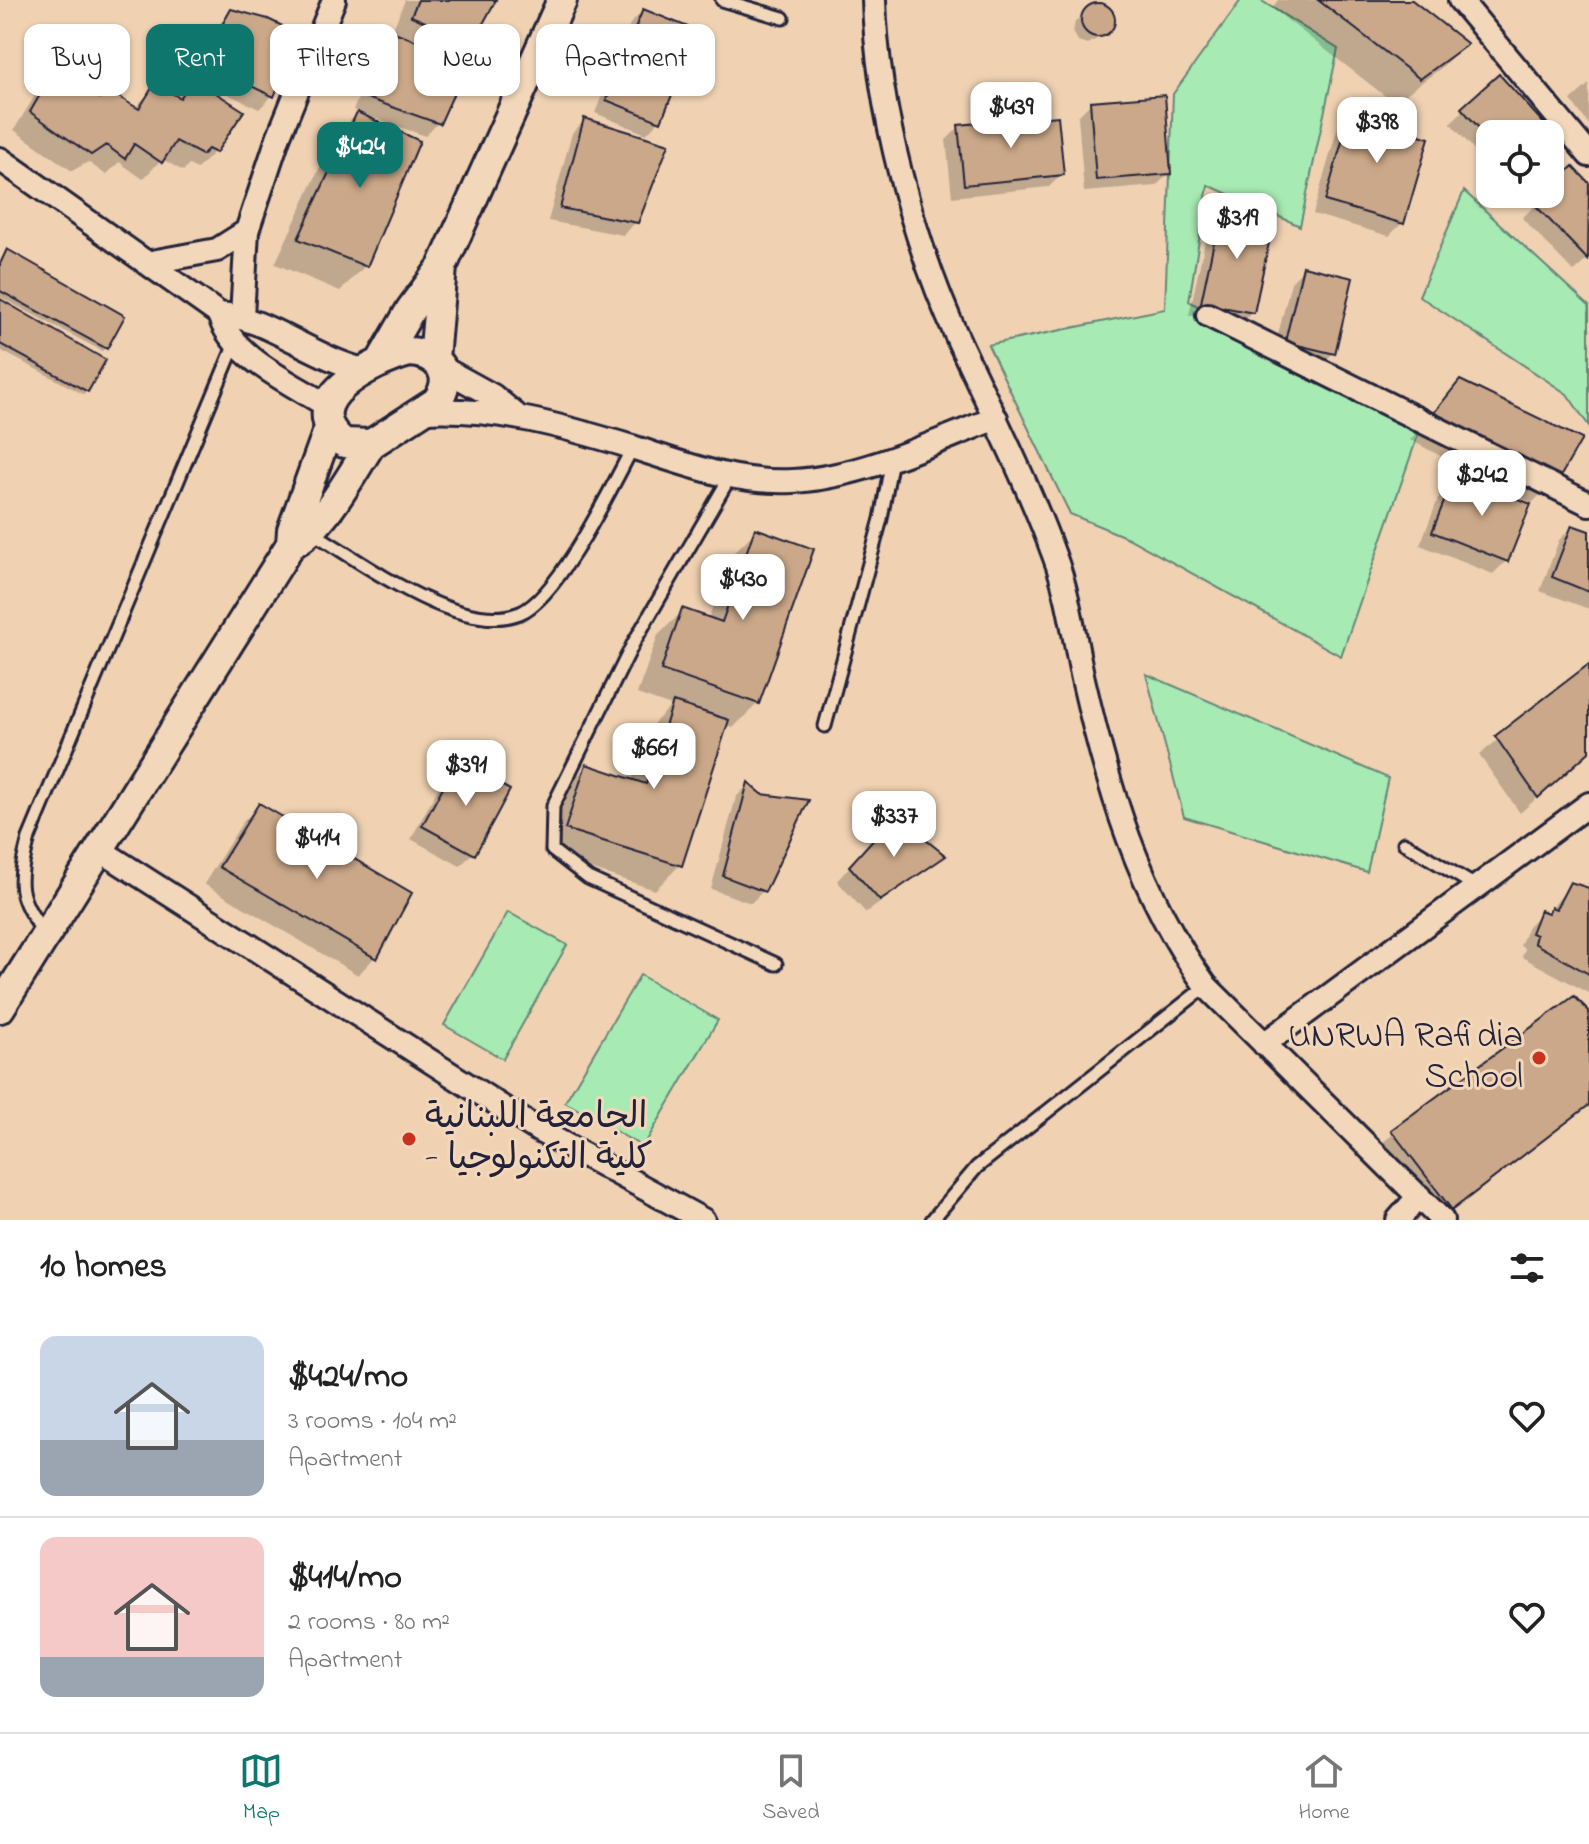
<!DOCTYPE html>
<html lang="en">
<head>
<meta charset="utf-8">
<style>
  :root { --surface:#fff; --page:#f2f2f2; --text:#222; --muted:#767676; --line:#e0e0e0; --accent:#0f766e }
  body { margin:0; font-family:"Indie Flower","Playpen Sans Arabic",sans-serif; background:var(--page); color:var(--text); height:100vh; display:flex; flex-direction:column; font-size:30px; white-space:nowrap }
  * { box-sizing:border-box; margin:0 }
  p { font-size:26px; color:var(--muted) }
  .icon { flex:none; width:44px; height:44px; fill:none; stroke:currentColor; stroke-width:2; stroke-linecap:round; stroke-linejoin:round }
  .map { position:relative; height:1220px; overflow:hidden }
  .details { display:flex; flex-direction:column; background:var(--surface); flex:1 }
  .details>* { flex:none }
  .banner { position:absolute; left:24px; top:24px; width:800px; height:72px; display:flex; gap:16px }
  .buttons { position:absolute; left:1476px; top:120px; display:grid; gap:16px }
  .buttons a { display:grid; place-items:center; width:88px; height:88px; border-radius:16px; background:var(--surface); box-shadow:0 2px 6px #0004; font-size:40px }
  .price { position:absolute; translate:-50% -68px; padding:0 18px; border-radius:16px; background:#fff; color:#222; font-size:26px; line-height:52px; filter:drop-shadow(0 2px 4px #0008) }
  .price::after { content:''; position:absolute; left:50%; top:48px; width:24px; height:18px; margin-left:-12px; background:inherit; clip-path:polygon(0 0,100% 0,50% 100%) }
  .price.selected { background:var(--accent); color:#fff }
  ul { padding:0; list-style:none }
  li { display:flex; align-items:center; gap:24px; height:200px; padding:0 40px }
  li+li { border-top:2px solid var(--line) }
  li span { display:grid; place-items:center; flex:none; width:224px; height:160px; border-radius:16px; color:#555 }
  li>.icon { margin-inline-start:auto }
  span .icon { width:96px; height:96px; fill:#fffc; stroke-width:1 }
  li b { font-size:34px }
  h2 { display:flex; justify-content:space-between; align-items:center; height:96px; padding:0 40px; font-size:34px }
  .pill { padding:0 28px; border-radius:16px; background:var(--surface); box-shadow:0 2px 6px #0004; font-size:28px; line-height:72px }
  .pill.selected { background:var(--accent); color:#fff }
  .tabs { display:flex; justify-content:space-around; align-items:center; height:112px; border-top:2px solid var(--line); background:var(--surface); font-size:22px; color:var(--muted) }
  .tabs a { display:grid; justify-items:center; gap:4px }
  .tabs .selected { color:var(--accent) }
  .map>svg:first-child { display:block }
  .green { fill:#a8eab3; stroke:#658677; stroke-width:2 }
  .shadow { fill:#0003 }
  .building { fill:#cba889; stroke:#22223b; stroke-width:2 }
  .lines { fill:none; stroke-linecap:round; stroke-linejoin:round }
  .service-casing { stroke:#22223b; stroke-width:17 }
  .minor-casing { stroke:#22223b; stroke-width:28 }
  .tertiary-casing { stroke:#22223b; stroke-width:34 }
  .service { stroke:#f3d7ba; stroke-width:11 }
  .minor { stroke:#f3d7ba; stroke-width:22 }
  .tertiary { stroke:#f3d7ba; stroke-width:28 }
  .poi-dot { fill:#c8321e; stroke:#f3d7ba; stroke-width:3 }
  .labels { text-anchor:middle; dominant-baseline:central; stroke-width:6; stroke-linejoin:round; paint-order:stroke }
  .poi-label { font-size:36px; fill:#22223b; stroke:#f3d7ba; text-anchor:end }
</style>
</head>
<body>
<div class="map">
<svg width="1589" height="1220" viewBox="0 0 1589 1220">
  <rect width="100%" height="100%" fill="#f0d2b3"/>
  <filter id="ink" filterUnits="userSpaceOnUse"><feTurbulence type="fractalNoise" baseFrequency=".0125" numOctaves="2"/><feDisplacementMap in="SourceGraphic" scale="16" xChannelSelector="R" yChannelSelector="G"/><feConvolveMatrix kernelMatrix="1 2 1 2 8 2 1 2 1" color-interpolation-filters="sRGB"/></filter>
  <g filter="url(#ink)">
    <path class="green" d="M1241 0H1260L1338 49 1300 226 1208 185 1189 301 1418 435 1341 656 1128 538 1070 514 988 345 1165 309 1173 94Z
      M1464 191 1589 306V426L1567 394 1419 296Z
      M1146 674 1388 778 1367 872 1184 817Z
      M508 912 567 945 503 1059 444 1025Z
      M640 975 718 1020 643 1147 565 1102Z"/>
    <path class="shadow" d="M405 0H494L471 41 453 59 438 123 425 136 369 116 368 119 418 142 365 266 340 291 275 264 333 139 359 112 353 110 380 47 390 36Z
      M1278 0H1408L1465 44 1441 68 1394 103 1272 8Z
      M1092 6 1106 7 1113 19 1101 37 1087 44 1078 41 1073 32 1075 22Z
      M231 11 272 96 259 109 188 75 199 47Z
      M643 11 659 121 646 134 595 113 630 24Z
      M57 70 100 100 134 109 156 85 176 99 194 81 214 152 197 169 189 165 183 171 162 159 143 179 119 162 106 175 88 162 72 171 14 130 40 87Z
      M1499 77 1553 137 1550 140V134H1490V167L1450 123Z
      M1589 84V125L1571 100Z
      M1091 103 1169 173 1156 186 1084 192 1078 116Z
      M1354 103 1390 129 1402 223 1389 236 1313 214 1341 116Z
      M585 120 636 222 623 235 548 221 572 133Z
      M959 127 1062 174 1049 187 952 197 946 140Z
      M1573 169 1589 186V257L1574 272 1522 218Z
      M1222 210 1252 312 1239 326 1189 315 1209 223Z
      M7 252 105 348 102 351 0 297V262Z
      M1304 269 1333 353 1320 366 1273 355 1291 282Z
      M0 301 87 391 83 394 0 350Z
      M1461 383 1557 478 1532 503 1410 440Z
      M1455 476 1506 561 1493 574 1420 545 1442 489Z
      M1572 527 1589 533V609L1540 591 1559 540Z
      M756 531 758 703 733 728 725 725 680 865 655 890 542 853 562 791 587 766 632 781 648 729 671 706 637 694 658 635 683 611 708 620 731 555Z
      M1589 666V752L1520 813 1479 755Z
      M457 764 473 853 460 866 411 839 444 777Z
      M749 784 764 890 751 903 711 889 736 797Z
      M259 805 375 957 358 975 204 884 242 823Z
      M882 830 943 856 866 913 837 881Z
      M1571 884 1589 890V993L1522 957 1525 949 1520 946 1528 926 1541 913 1546 915Z
      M1574 999 1589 1013V1106L1441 1220 1379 1145Z"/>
    <path class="building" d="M418 0H496L473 42 411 16Z
      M1318 0H1412L1468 44 1420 79Z
      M1081 20a17 17 0 1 1 34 0a17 17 0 1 1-34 0Z
      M231 9 268 19 299 34 274 97 199 61 211 31 217 34Z
      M643 9 698 31 661 122 606 100Z
      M392 31 468 62 440 124 364 97Z
      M56 67 100 98 112 93 139 109 155 83 180 98 194 79 244 111 216 153 208 149 202 155 176 141 162 163 134 144 125 159 106 145 91 155 30 112Z
      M1499 74 1556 137 1550 142V134H1490V140L1461 108Z
      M1165 95 1171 174 1096 180 1090 101Z
      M1354 100 1397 112 1393 127 1429 138 1404 224 1325 201Z
      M357 112 420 141 367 267 298 239Z
      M1058 116 1064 175 964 185 958 125Z
      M584 118 669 144 638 223 560 208Z
      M1573 166 1589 183 1588 260 1534 204 1544 194H1550V188Z
      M1221 208 1274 219 1254 313 1201 303Z
      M7 249 125 316 107 349 0 291V264Z
      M1303 266 1353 278 1335 354 1285 342Z
      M0 299 106 360 88 392 0 344Z
      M1460 380 1582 439 1559 479 1433 414Z
      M1455 474 1531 504 1508 562 1432 532Z
      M1572 525 1589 531V592L1552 577Z
      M755 528 814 549 759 704 661 670 682 608 722 622Z
      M1589 664V752L1538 798 1495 736Z
      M673 702 729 720 682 866 565 829 586 764 646 784Z
      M457 761 510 790 475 855 422 826Z
      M748 782 762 794 809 800 765 892 723 876Z
      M259 803 412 893 377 959 219 867Z
      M895 815 946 856 880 901 849 866Z
      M1570 882 1589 888V974L1534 943 1536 935 1531 933 1540 910 1548 913 1551 907 1556 909Z
      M1574 996 1589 1011V1105L1452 1210 1391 1130Z"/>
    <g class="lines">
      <g class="service-casing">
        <path id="service" d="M722 0 783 18
          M730 477 634 642 553 806 552 850 588 878 776 964
          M310 531C361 561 460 637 520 613 559 597 612 486 633 447
          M825 726 881 519 892 459
          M1404 843 1477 887
          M45 934C16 895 17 884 29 838L234 346
          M932 1220 977 1167 1206 986"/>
      </g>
      <g class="minor-casing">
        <path id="minor" d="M874 0C877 108 913 241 958 339 991 411 1027 481 1054 555 1069 594 1074 638 1083 679 1108 788 1139 894 1206 986L1442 1220
          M1460 0 1589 155
          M0 159 219 314C266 317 313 358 364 370
          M146 263 217 250 247 231
          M219 314C231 357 292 383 329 407
          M1208 315 1589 504
          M242 316 247 231 278 138 334 0
          M444 369 493 396 516 415
          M423 411C496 407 563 426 632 447 685 464 736 484 793 481 859 478 935 442 996 418
          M97 848 538 1130 703 1220
          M1264 1044 1589 804
          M1398 1220 1419 1196"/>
      </g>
      <g class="tertiary-casing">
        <path id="tertiary" d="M409 352C439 353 456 377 436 402L371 444 344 443C291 401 373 362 409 352Z
          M434 359 442 267
          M381 361 411 309 442 267 562 0
          M291 544C322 531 352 473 371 444
          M0 1008 291 544 292 530 329 428"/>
      </g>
      <use href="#service" class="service"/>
      <use href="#minor" class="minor"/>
      <use href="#tertiary" class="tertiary"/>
    </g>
  </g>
  <g class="poi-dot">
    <circle cx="1539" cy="1058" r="8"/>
    <circle cx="409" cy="1139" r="8"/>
  </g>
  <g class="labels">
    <g class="poi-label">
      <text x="1523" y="1037">UNRWA Rafidia<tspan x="1523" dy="41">School</tspan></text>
      <text x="425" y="1118" text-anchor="start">الجامعة اللبنانية<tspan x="425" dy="41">- كلية التكنولوجيا</tspan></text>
    </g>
  </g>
</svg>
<div class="buttons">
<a><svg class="icon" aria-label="locate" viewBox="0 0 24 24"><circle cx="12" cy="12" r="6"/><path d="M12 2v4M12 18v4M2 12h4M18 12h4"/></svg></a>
</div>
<b class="price" style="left:1011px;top:150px">$439</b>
<b class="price" style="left:1377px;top:165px">$398</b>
<b class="price selected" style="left:360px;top:190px">$424</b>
<b class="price" style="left:1237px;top:261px">$319</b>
<b class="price" style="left:1482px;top:518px">$242</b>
<b class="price" style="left:743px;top:622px">$430</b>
<b class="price" style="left:654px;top:791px">$661</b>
<b class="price" style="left:466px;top:808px">$391</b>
<b class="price" style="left:894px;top:859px">$337</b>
<b class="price" style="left:317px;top:881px">$414</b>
<div class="banner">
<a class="pill">Buy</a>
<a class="pill selected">Rent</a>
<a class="pill">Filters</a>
<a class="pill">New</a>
<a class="pill">Apartment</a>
</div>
</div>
<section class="details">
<h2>10 homes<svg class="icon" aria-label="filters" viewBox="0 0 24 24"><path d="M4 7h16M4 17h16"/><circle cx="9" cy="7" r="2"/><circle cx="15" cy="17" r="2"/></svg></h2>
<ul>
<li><span style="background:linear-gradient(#c9d6e8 65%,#9aa5b1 0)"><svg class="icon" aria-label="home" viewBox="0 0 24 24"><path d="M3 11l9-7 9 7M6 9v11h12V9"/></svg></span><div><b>$424/mo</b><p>3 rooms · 104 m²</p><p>Apartment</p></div><svg class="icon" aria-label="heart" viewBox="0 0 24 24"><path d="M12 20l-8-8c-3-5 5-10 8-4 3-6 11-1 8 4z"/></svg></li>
<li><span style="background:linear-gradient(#f6c9c9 75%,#9aa5b1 0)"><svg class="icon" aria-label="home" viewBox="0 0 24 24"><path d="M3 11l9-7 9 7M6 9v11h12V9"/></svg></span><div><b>$414/mo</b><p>2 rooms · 80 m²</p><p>Apartment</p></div><svg class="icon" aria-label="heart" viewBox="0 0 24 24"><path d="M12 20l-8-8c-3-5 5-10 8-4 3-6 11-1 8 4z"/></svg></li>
</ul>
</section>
<nav class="tabs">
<a class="selected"><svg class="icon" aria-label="map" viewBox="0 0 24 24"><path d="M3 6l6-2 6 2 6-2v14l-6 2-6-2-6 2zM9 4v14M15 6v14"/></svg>Map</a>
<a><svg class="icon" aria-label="saved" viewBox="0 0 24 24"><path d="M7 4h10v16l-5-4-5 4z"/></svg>Saved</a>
<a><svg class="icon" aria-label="home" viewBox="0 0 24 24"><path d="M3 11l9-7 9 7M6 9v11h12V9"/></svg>Home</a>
</nav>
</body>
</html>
